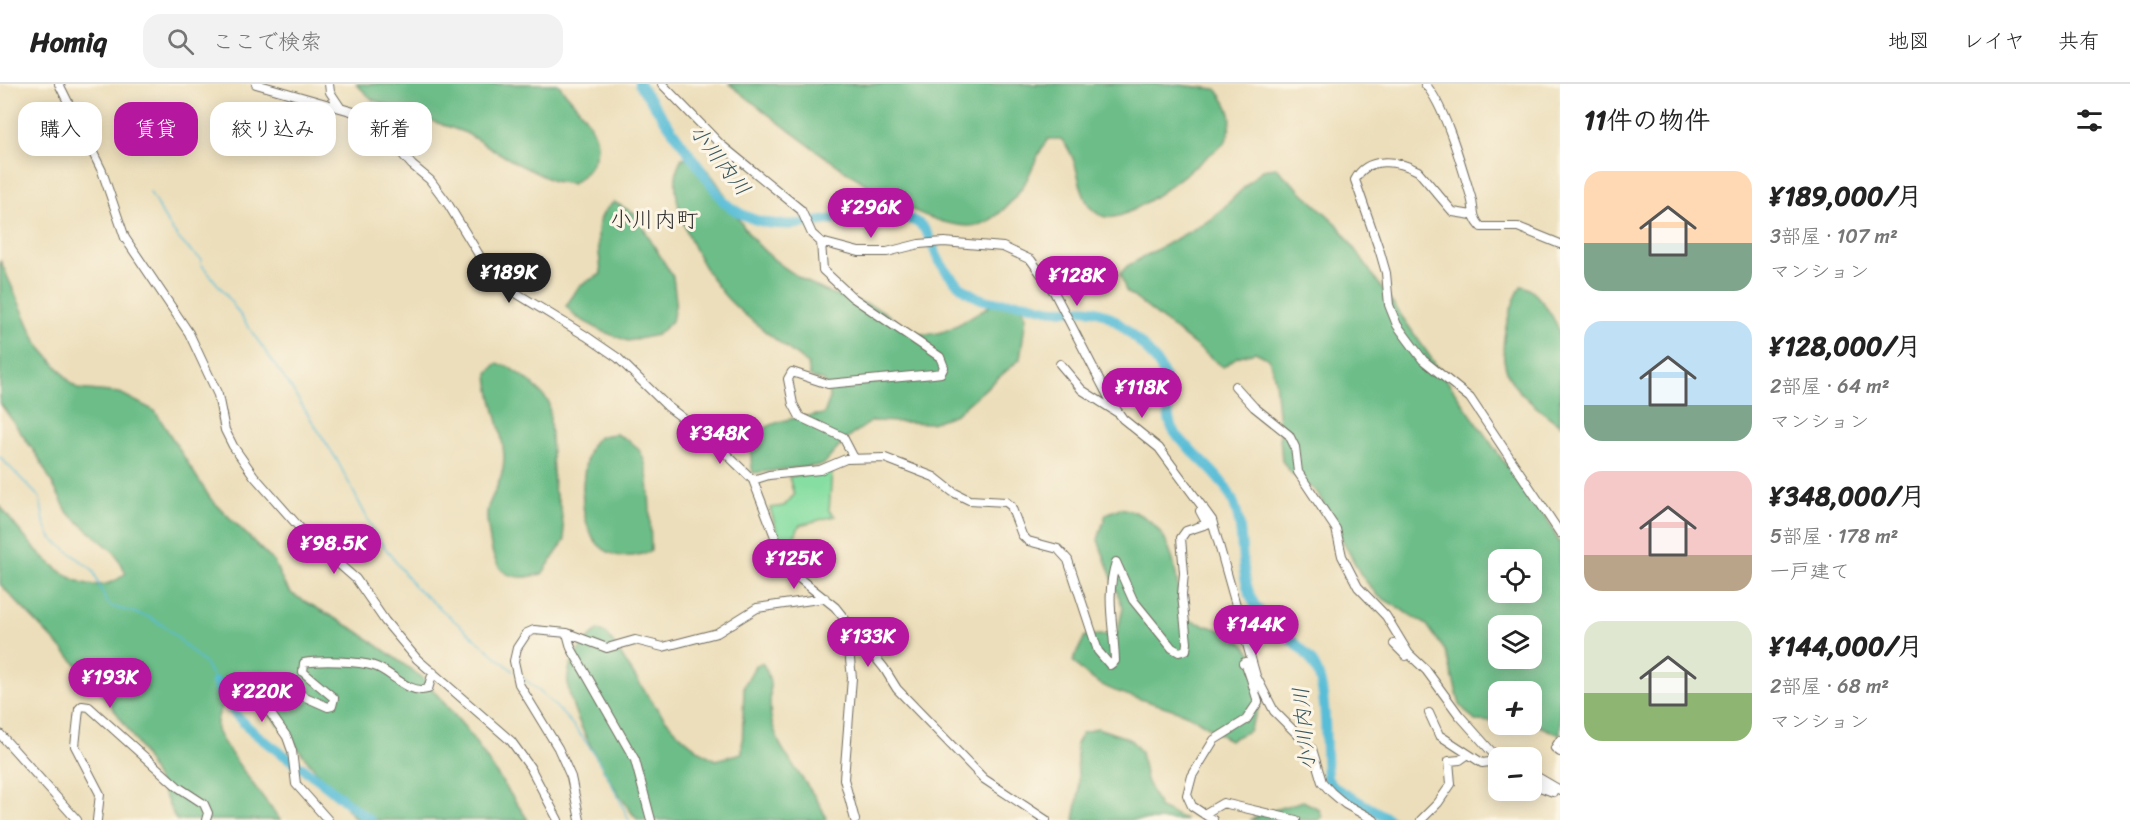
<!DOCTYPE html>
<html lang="ja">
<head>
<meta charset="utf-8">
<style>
  :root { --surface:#fff; --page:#f2f2f2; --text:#222; --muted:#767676; --line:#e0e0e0; --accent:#b5179e }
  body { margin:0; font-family:Sriracha,"Klee One",sans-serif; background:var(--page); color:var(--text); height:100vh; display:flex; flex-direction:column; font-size:22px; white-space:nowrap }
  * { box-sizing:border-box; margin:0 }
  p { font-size:20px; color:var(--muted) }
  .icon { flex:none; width:33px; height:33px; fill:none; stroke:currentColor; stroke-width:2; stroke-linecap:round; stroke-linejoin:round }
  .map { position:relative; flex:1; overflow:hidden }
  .panel { display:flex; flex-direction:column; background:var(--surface); width:570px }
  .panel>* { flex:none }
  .banner { position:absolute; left:18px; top:18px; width:570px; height:54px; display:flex; gap:12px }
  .controls { position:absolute; left:1488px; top:465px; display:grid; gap:12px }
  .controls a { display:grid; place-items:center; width:54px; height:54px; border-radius:12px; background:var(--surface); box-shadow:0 3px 15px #0003; font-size:30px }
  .price { position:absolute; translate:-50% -51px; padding:0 14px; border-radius:21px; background:var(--accent); color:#fff; font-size:20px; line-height:39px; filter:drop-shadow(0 2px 3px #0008) }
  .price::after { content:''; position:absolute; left:50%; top:36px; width:18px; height:14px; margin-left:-9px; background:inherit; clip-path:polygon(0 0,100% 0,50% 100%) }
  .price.active { background:#222; color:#fff }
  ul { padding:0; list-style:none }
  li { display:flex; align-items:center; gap:18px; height:150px; padding:0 24px }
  li span { display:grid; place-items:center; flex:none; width:168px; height:120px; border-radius:18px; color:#555 }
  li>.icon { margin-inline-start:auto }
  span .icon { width:72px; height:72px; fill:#fffc; stroke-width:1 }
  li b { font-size:26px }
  h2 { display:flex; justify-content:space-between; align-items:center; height:72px; padding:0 24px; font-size:26px }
  .chip { padding:0 21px; border-radius:18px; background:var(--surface); box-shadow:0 3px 15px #0003; font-size:21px; line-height:54px }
  .chip.active { background:var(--accent); color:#fff }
  header { display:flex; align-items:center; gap:36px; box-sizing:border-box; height:84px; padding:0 30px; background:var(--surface); border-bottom:2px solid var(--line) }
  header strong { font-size:28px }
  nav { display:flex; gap:33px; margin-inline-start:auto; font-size:21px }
  .search { width:420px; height:54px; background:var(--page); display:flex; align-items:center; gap:15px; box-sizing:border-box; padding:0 21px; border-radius:18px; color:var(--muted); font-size:22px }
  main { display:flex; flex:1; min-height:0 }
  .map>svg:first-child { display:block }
  .green { fill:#86dea2; stroke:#588466; stroke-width:1.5 }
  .forest { fill:#6cbd88; stroke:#4c745a; stroke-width:1.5; fill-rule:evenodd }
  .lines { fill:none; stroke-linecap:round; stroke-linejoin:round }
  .stream { stroke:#59bdd7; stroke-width:1.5 }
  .river { stroke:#59bdd7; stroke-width:10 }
  .minor-casing { stroke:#6f6a5d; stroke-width:10 }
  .minor { stroke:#fff; stroke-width:8 }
  .labels { text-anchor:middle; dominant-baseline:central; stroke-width:6; stroke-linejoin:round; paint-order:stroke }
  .water-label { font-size:21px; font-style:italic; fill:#39575f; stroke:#fcf5e5 }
  .quarter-label { font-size:22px; fill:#2b2b2b; stroke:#fcf5e5 }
</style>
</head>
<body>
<header>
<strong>Homiq</strong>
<div class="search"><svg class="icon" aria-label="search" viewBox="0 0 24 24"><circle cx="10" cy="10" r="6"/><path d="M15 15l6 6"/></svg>ここで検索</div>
<nav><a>地図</a><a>レイヤ</a><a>共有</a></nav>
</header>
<main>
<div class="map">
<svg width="1560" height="736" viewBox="0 0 1560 736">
  <rect width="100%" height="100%" fill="#fcf5e5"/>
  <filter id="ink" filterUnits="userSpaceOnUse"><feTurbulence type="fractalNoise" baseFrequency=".0167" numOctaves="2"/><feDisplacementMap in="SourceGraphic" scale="12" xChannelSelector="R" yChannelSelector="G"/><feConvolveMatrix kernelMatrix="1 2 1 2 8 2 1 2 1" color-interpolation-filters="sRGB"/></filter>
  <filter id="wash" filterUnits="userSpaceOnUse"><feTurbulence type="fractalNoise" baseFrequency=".008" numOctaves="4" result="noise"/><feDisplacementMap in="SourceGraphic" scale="24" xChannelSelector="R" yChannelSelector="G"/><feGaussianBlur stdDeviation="1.35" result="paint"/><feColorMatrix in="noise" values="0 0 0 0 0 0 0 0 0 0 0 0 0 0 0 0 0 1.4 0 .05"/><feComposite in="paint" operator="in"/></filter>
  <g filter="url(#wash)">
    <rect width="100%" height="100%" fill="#ecdeba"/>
    <path class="green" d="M826 386 832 388 829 427 835 432 800 441 793 455 803 476 795 484 782 465 770 424 784 422 794 411 789 393Z"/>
    <path class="forest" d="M356 0H558C588 36 621 64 572 100L553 97 514 78 466 49 373 16Z
      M729 0H1171L1216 5C1232 25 1235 36 1225 59 1199 78 1142 129 1114 133 1103 135 1096 130 1090 123 1076 104 1081 77 1061 55H1048C1037 69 1033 85 1025 99 1017 112 1003 128 990 136 936 172 774 33 729 0Z
      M682 74H692C722 93 728 124 749 150 767 174 797 194 825 207 841 214 860 217 877 224 894 232 902 248 924 250 959 253 983 212 1020 216L1026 233 1020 275 956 330 931 339 872 337 846 355 823 381 753 389C741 336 784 336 824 330L830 314 824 297 810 293 808 280C782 260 755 241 732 219 704 193 659 110 682 74Z
      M1276 84 1337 140 1504 378 1547 435 1560 460V651L1532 639V608H1498V638L1475 637 1460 621 1446 568 1427 541 1377 511 1361 491 1317 408 1292 390 1282 377 1275 295 1269 275 1255 268 1237 273 1223 283 1126 207 1120 190 1127 182 1212 135 1262 86ZM1498 476H1532V508H1498ZM1498 542H1532V574H1498Z
      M614 118 634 129 673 193 676 217 672 237 657 251 628 257 604 248 576 233 566 222 580 201 601 190C600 163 589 135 614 118Z
      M0 176 37 259 71 299 78 305 120 309 155 327 210 414 274 478 284 500 292 510 357 547 423 594 467 646 528 736H356L274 635 258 621 231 613C222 620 215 634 217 646 219 657 269 721 280 736H176C161 702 145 669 123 638 89 588 41 545 0 500V422C26 456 81 530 126 489L115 469 68 429 38 373 0 319Z
      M1521 202C1535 202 1558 238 1560 251 1560 278 1560 314 1560 341 1544 329 1527 317 1514 301 1493 273 1507 229 1521 202Z
      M496 280 507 282 532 299 549 318 554 405 561 426 565 456 542 490C505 500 493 486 489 450 488 442 485 430 488 423 494 407 504 393 504 375 504 346 489 319 488 289Z
      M616 350C626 355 637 360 642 371 651 389 650 444 651 467 595 489 577 438 584 391 585 382 587 368 592 360 597 351 607 351 616 350Z
      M1120 424C1173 433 1178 488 1180 531 1195 541 1212 541 1227 549 1248 559 1270 587 1263 612 1260 624 1253 635 1249 647L1230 656C1216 649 1204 639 1190 632 1149 613 1102 614 1073 577L1085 552 1117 550 1123 524 1098 456 1106 430Z
      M598 546 607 550C639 595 664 651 716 676L742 669 744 602 755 582 762 579C775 596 768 614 771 634 772 641 776 649 778 656 791 684 817 709 827 736H638C616 712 563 623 568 591 571 572 584 558 598 546Z
      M1097 644 1130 655 1141 668 1146 696 1160 724 1186 736H1074L1079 708 1076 660 1082 649Z
      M1303 717 1319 725 1322 733 1319 736H1250L1261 730Z"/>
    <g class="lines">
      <path class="stream" d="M150 108C164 134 176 158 201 175V180L224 208 289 301 337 376 377 453 414 502 513 587
        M0 373 40 414 44 438 51 454 93 486 106 518 113 523 149 533 166 543 206 581 216 598
        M522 593C574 633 603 676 629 736"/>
      <path class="river" d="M639 0 724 118C784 169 848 114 912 136 930 142 931 163 940 178 949 193 960 204 975 212 990 221 1010 217 1027 220 1037 222 1046 226 1056 226 1075 227 1090 221 1108 232 1126 243 1161 276 1166 297 1170 313 1164 334 1175 349 1193 371 1220 389 1232 415 1246 445 1238 480 1250 511 1261 542 1309 558 1319 592 1327 617 1325 666 1327 694L1332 702 1391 736
        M216 598C234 644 278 665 315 693 335 707 350 723 370 736"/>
    </g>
  </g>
  <g filter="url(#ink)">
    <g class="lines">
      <g class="minor-casing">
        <path id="minor" d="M59 0 102 87 125 154 189 249 218 311 225 346 233 362 254 392 307 452 356 495 385 537 417 575 511 657 530 683 558 736
          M256 0 354 28 383 48 412 81 430 96 448 120 490 189 503 201 586 252 618 274 667 322 714 358 753 396 784 476 800 495 835 523 884 584 897 605 984 695 1046 736
          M329 0 330 8 340 23
          M662 0 720 60 801 126 812 150 821 158 859 168H887L919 160 944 158 1003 163 1031 176 1054 208 1111 318 1123 335 1159 364 1212 436 1256 592 1274 627 1312 665 1322 698 1331 708 1345 720 1374 736
          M1425 0C1445 22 1462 83 1471 113 1475 126 1471 132 1481 143H1518L1560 160
          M1472 131 1453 128 1418 87C1397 76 1367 72 1355 96L1380 168 1386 189 1389 221 1397 241 1423 276 1470 314 1560 449
          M821 158 823 186 852 213 940 273 944 283 941 289 933 290 828 300 792 288 788 295 793 320 800 333 843 353 854 374
          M1060 280 1082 306 1118 329
          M1235 302 1254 323 1289 351 1295 363 1298 388 1336 445 1342 472 1358 503 1386 532 1409 570 1426 586 1459 631 1498 675
          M753 396 769 391 820 386 846 375 885 374 934 393 953 408 969 416 1006 418 1011 422 1022 451 1028 457 1058 465 1068 476 1098 567 1110 581 1115 577C1114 542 1105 512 1116 478L1133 516 1172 564 1179 568 1186 566 1187 559 1182 511 1184 489 1181 454 1186 447 1207 440 1200 427 1203 423
          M846 538 852 594 844 695 855 736
          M567 549 571 564 635 676 651 736
          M1394 560 1406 572
          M1243 579 1245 578 1251 595
          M1429 629 1439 651 1482 679 1490 678 1498 681
          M0 650 77 736
          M1560 656 1555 664 1560 668
          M1534 691 1560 706
          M1532 700 1553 708
          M1204 730 1223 719 1296 736
          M97 736 100 710 75 662 79 625 82 622 89 623 178 703 204 720 208 729 206 736
          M328 736 296 700 292 667 287 653 257 610 256 605 259 598 269 597 328 623 332 622 334 614 303 588 304 579C319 576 359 577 374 582 391 587 408 611 428 605L433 588
          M580 736 571 693 558 664 519 600 514 577 517 564 527 549 534 546 567 549 607 564 635 556 663 563 717 549 757 524 825 514
          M1213 736 1192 722 1187 711 1192 692 1214 656 1246 636 1258 618 1251 595 1256 592
          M1421 736 1438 719 1451 700 1449 677 1460 676 1467 671"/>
      </g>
      <use href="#minor" class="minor"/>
    </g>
  </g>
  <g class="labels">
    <g class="water-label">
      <text transform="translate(720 76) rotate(52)">小川内川</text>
      <text transform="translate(1304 645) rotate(-95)">小川内川</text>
    </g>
    <g class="quarter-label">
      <text x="654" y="135">小川内町</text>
    </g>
  </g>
</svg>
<div class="controls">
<a><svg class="icon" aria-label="locate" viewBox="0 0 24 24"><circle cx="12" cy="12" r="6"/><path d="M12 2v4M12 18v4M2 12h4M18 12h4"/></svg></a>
<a><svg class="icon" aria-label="layers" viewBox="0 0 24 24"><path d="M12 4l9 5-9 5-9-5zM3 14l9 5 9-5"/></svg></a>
<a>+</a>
<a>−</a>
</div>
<b class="price" style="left:871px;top:155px">¥296K</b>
<b class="price active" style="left:509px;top:220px">¥189K</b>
<b class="price" style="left:1077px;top:223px">¥128K</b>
<b class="price" style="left:1142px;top:335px">¥118K</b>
<b class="price" style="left:720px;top:381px">¥348K</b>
<b class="price" style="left:334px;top:491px">¥98.5K</b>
<b class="price" style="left:794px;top:506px">¥125K</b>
<b class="price" style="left:1256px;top:572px">¥144K</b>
<b class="price" style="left:868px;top:584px">¥133K</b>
<b class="price" style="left:110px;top:625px">¥193K</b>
<b class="price" style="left:262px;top:639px">¥220K</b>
<div class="banner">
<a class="chip">購入</a>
<a class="chip active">賃貸</a>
<a class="chip">絞り込み</a>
<a class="chip">新着</a>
</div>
</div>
<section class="panel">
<h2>11件の物件<svg class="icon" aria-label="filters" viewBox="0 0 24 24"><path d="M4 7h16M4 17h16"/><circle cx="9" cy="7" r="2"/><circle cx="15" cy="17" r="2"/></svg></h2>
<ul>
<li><span style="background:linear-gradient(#ffd9b3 60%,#7fa58c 0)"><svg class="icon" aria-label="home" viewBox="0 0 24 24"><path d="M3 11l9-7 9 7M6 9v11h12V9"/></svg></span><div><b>¥189,000/月</b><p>3部屋 · 107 m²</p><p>マンション</p></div></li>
<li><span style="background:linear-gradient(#bfe0f5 70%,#7fa58c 0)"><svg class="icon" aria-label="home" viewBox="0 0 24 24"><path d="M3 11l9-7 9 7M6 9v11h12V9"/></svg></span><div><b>¥128,000/月</b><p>2部屋 · 64 m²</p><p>マンション</p></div></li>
<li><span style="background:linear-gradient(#f6c9c9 70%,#b9a48a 0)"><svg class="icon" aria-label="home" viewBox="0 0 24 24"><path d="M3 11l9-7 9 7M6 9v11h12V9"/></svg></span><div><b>¥348,000/月</b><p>5部屋 · 178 m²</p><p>一戸建て</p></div></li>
<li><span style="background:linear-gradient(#dfe7d0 60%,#8fb573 0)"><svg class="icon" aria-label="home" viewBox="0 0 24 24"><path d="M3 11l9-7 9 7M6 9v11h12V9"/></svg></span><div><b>¥144,000/月</b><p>2部屋 · 68 m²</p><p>マンション</p></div></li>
</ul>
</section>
</main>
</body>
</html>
